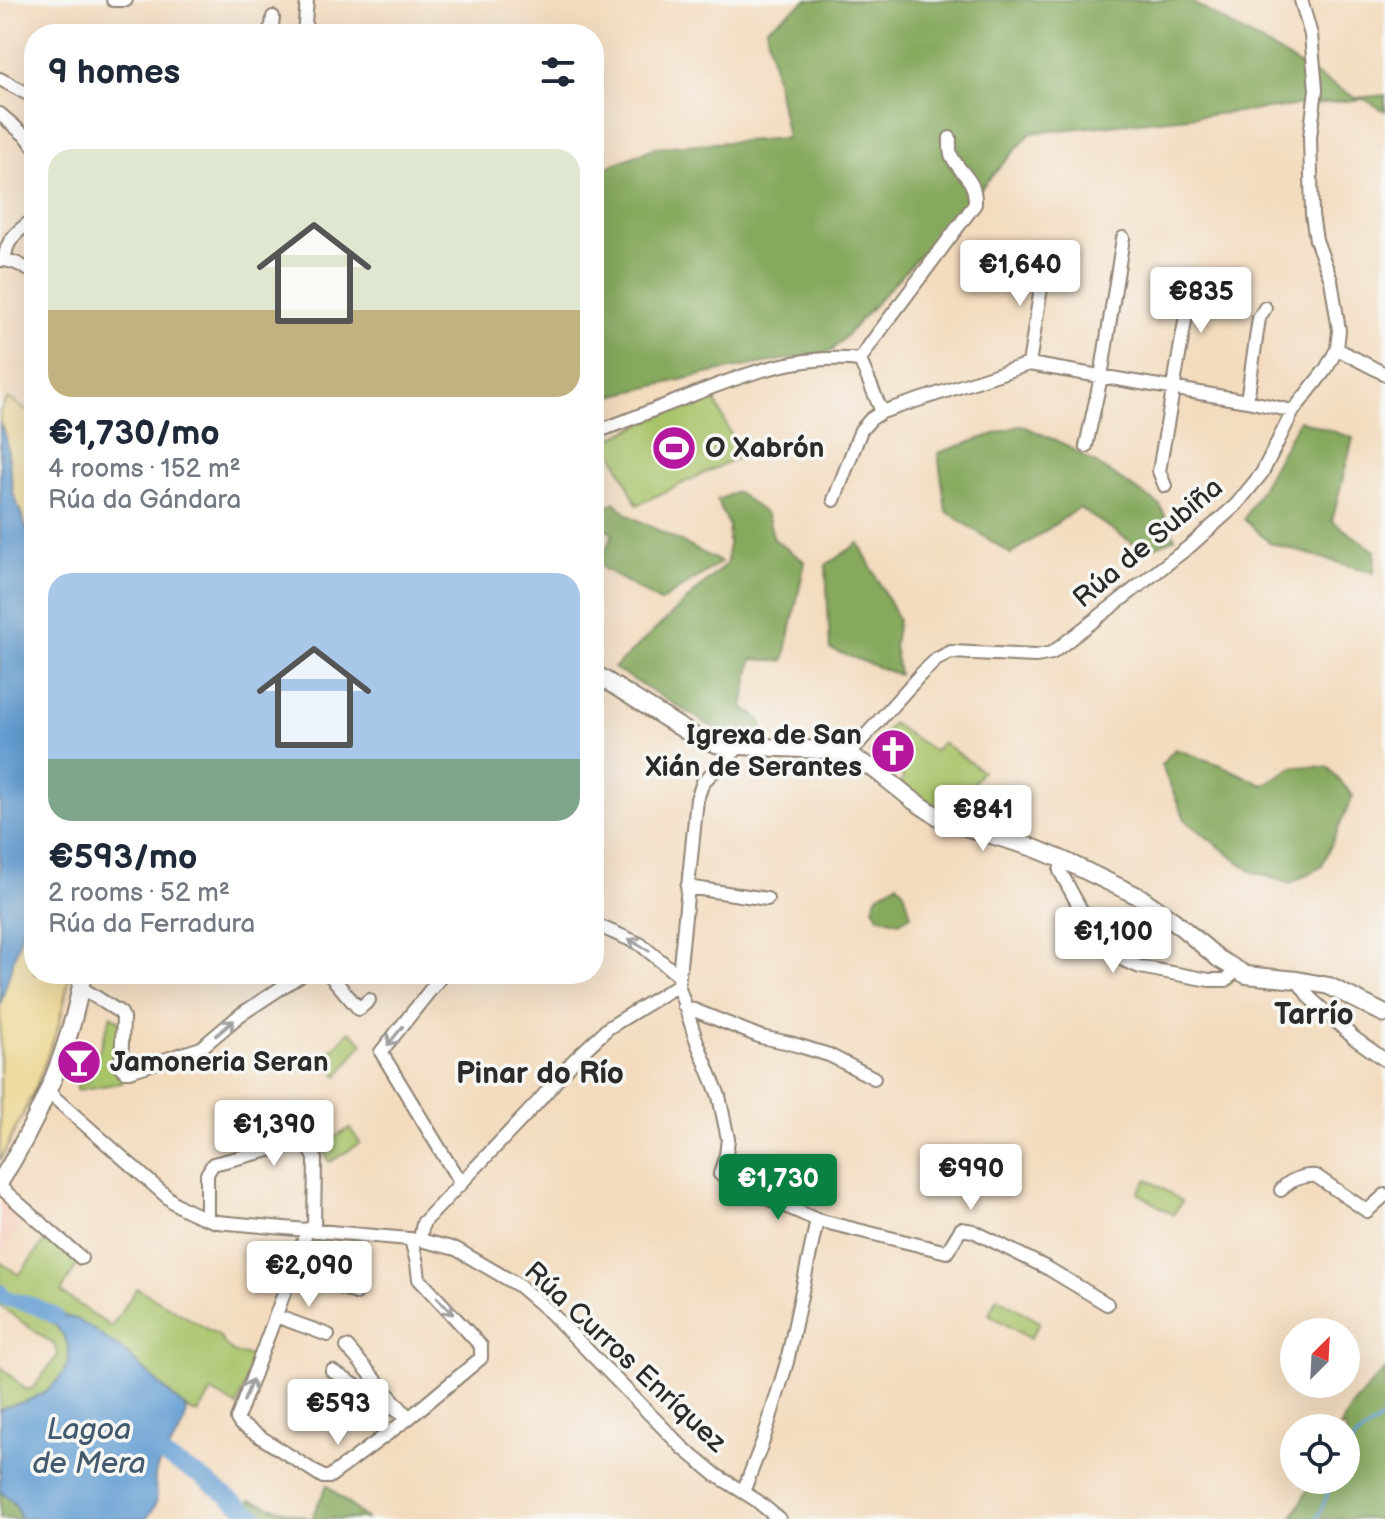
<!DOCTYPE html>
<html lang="en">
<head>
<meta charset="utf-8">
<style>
  :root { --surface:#fff; --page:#f6f6f7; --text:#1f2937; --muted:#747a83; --accent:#0b8043 }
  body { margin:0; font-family:"Balsamiq Sans",sans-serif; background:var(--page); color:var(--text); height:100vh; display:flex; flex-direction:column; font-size:30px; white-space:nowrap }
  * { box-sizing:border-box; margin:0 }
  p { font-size:26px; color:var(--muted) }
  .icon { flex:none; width:44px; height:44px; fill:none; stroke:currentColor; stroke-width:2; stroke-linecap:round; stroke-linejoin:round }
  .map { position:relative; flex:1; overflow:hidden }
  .drawer { position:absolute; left:24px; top:24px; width:580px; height:960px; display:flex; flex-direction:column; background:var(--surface); border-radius:32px; box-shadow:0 8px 32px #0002 }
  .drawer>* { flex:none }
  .needle { width:52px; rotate:24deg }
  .tools { position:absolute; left:1280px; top:1318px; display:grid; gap:16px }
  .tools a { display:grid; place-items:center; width:80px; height:80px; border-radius:50%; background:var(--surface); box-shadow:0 8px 32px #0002; font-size:40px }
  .price { position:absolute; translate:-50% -68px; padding:0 18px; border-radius:8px; background:#fff; color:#222; font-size:26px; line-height:52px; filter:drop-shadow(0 2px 4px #0008) }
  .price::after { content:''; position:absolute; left:50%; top:48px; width:24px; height:18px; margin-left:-12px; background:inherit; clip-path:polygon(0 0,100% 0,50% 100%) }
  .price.active { background:var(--accent); color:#fff }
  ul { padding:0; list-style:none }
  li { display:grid; align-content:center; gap:16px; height:424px; padding:0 24px }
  li span { display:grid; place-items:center; height:248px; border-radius:24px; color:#555 }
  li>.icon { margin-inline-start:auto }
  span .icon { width:144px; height:144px; fill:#fffc; stroke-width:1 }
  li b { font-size:34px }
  h2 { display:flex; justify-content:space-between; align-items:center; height:96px; padding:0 24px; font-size:34px }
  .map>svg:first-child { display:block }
  .built { fill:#f5d2c2 }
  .green { fill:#a9c369; stroke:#6a774a; stroke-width:2 }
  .forest { fill:#86a95d; stroke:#586a44; stroke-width:2 }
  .sand { fill:#eeda9e; stroke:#8c8264; stroke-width:2 }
  .water { fill:#649ed3; stroke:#48647f; stroke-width:2 }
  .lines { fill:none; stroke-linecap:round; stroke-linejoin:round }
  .stream { stroke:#649ed3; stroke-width:3 }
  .river { stroke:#649ed3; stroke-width:16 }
  .minor-casing { stroke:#8f8374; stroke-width:16 }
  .major-casing { stroke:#8f8374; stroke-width:20 }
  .minor { stroke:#fff; stroke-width:12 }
  .major { stroke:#fff; stroke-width:16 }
  .oneway { stroke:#a0a0a0 }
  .labels { text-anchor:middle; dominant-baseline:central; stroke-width:7; stroke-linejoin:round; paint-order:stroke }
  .poi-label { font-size:28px; font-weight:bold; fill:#2b2b2b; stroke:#f6f6f2; text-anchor:start }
  .street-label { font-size:28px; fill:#2b2b2b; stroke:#f6f6f2 }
  .neighbourhood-label { font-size:30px; font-weight:bold; fill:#2b2b2b; stroke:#f6f6f2 }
  .water-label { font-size:30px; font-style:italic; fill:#42596e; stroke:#f6f6f2 }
</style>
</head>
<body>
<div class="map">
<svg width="1385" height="1519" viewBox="0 0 1385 1519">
  <rect width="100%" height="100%" fill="#f6f6f2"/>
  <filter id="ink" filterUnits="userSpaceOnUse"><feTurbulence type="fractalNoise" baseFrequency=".0125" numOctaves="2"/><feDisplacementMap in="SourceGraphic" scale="16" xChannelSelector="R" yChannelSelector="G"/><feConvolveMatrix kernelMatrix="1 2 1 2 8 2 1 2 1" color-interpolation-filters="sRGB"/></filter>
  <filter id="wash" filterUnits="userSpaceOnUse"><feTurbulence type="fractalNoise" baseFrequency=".006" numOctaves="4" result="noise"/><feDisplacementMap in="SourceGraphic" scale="32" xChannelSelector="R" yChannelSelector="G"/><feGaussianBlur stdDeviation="1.8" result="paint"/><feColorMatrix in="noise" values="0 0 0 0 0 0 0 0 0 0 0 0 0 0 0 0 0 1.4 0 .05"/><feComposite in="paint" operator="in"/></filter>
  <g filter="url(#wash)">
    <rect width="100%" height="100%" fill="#f3dbbe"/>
    <path class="built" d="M4 1201 26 1220 0 1254V1205Z"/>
    <path class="green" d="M711 392 741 456 637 505 607 440Z
      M892 723 934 751 942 742 982 771 949 816 900 783 904 777 870 753Z
      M111 1015 123 1024 122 1083 77 1090V1084L89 1081Z
      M350 1031 363 1043 338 1076 323 1059Z
      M350 1128 360 1143 330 1162 320 1146Z
      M1147 1179 1182 1201 1173 1215 1138 1193Z
      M45 1240 79 1262 61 1292 111 1327 137 1288 219 1336C229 1354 237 1355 256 1356L237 1406 212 1392 198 1414 185 1408 126 1353 91 1328 76 1319 64 1316 54 1310 35 1308C45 1316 61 1328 66 1340 77 1364 56 1387 36 1397 25 1403 11 1404 0 1410V1366L25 1389H32L58 1355 54 1345 0 1306V1262L19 1275Z
      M997 1297 1040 1322 1030 1339 989 1314Z"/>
    <path class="forest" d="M807 0H1188L1356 98 1385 95V111L1364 99 1031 133 832 351 715 372 594 400V172L657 147 787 138 766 28Z
      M1299 420 1353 438 1332 521 1375 551 1374 573 1270 543 1244 519Z
      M1021 425 1066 445 1160 505 1175 538 1145 551 1079 508 1011 554 946 511 938 453Z
      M737 492 767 515 774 539 805 562 784 661 752 659 743 707 760 719 766 738 729 737 614 668 727 563 729 526 717 500Z
      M615 502 628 515 721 562 660 602 598 565 613 534 594 520V515Z
      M859 543 898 620 894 645 899 675 830 649 826 565Z
      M1175 749 1221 765 1263 785 1295 766 1328 767 1353 796 1321 867 1290 884 1251 871 1186 821 1161 765Z
      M897 883 904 891 911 915 899 922 878 916 873 907 878 895Z
      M1385 1369V1519H1292L1313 1480H1346V1428H1340L1351 1407Z
      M327 1485 366 1519H311Z
      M0 1492C13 1499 17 1505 20 1519H0Z
      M251 1500 310 1519H236Z"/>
    <path class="sand" d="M8 398 34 416V974H70L59 1024 36 1087 0 1161V411Z"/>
    <path class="water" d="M0 423 6 437 13 492 34 548V892L0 1005Z
      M36 1304 44 1305 64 1316 76 1319 91 1328 126 1353 185 1408C190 1431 162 1451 156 1471 150 1491 167 1494 146 1519H20C17 1505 13 1499 0 1492V1410C11 1404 25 1403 36 1397 56 1387 77 1364 66 1340 60 1328 45 1316 34 1308Z"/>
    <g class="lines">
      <path class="stream" d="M1346 1454 1355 1439 1385 1416
        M1317 1519 1334 1480"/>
      <path class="river" d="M0 1292 5 1298 35 1306 55 1316
        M148 1443 165 1457 198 1475 259 1519"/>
    </g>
  </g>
  <g filter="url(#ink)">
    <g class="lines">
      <g class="minor-casing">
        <path id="minor" d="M113 0H126
          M267 34 272 26 273 17
          M304 34 307 0
          M0 79 26 93 34 95
          M0 114 28 138 34 147
          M5 259C5 240 19 230 34 219
          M0 260C12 259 24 267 34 273
          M1337 349 1385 374
          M860 360 871 343 975 204C976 179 962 176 952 157 949 152 950 144 950 138
          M860 360 882 412
          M1029 364 1042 281 1049 260
          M1247 401 1259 318 1265 308
          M594 433C625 421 656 409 687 397 742 375 800 353 860 360
          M1086 446 1101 377 1123 238
          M1165 486 1159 471 1193 275
          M834 500 861 430 871 419 882 412 1029 364 1247 401 1293 411
          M848 755 921 674 937 659 951 652 1036 656 1052 653 1190 546 1236 505 1262 473 1293 411 1326 369 1337 349 1339 330 1331 280 1316 240 1312 215 1310 137 1316 89 1311 35 1301 0
          M594 768 596 770 594 773
          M1063 860 1060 871 1094 934 1125 961 1140 967 1209 980H1226L1237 970
          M687 887 767 899
          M594 924 640 944 679 976
          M329 974 359 1009 369 1000
          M443 974 381 1052 461 1184
          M1297 980 1310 998 1354 1038 1385 1060
          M678 985 697 1042 719 1096 728 1139 726 1155 720 1174 729 1181 817 1220 787 1362 763 1441 743 1492
          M81 989 88 992 121 1013 123 1018 121 1067 125 1071H130L201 1048 240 1015 302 974
          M684 1006 761 1037 790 1043 829 1055 874 1078
          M48 1092 173 1202C187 1212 201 1217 217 1222L420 1240 456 1249 518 1285 551 1313 683 1448 716 1475 756 1500 779 1519
          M0 1187 81 1258
          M1281 1190C1289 1180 1303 1175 1316 1176L1367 1211 1385 1195
          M207 1219V1174L213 1164 294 1144 308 1146 315 1158 314 1229
          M817 1220 947 1252 961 1229 973 1231 1049 1269 1107 1304
          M308 1229 237 1419 240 1424 323 1477H329L409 1418 481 1358V1346L419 1279 417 1263 411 1239
          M420 1240 423 1223 537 1103 574 1060 608 1028 678 985 697 799 703 782 739 747
          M295 1269 356 1293
          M276 1316 328 1335
          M347 1347 409 1418
          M332 1371 399 1412"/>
      </g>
      <g class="major-casing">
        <path id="major" d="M594 673 697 738 719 745 824 750 848 755 874 769 914 801 945 821 1034 848 1063 860 1140 897 1174 921 1219 959 1246 975 1297 980 1329 986 1385 1014
          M0 1182C39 1119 71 1047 83 974"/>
      </g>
      <use href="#minor" class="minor"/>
      <use href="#major" class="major"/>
    </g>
    <defs><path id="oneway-shaft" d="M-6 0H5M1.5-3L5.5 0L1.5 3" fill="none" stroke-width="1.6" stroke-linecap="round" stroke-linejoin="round" transform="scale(2)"/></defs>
    <g class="oneway">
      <use href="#oneway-shaft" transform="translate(639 945) rotate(-150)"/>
      <use href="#oneway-shaft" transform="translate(225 1028) rotate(-41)"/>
      <use href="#oneway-shaft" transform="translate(395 1036) rotate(129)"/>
      <use href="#oneway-shaft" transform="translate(445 1306) rotate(47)"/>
      <use href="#oneway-shaft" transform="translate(248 1390) rotate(-69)"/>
    </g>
  </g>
  <defs>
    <g id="stadium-disc" transform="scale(2.3)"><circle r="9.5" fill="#b5179e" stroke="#f6f6f2"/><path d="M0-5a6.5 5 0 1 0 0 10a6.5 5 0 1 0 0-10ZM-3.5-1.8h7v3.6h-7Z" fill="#fff"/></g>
    <g id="church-disc" transform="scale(2.3)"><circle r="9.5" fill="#b5179e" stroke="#f6f6f2"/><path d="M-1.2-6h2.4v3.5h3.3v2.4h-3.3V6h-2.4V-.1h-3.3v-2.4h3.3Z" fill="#fff"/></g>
    <g id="bar-disc" transform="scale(2.3)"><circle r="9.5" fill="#b5179e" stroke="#f6f6f2"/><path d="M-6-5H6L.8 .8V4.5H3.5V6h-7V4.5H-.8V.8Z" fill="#fff"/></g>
  </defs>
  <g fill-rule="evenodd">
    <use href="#stadium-disc" x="674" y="448"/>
    <use href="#church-disc" x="893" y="751"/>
    <use href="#bar-disc" x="79" y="1062"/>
  </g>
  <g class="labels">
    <g class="poi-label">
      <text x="705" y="448">O Xabrón</text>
      <text x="862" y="735" text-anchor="end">Igrexa de San<tspan x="862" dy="32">Xián de Serantes</tspan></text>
      <text x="110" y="1062">Jamoneria Seran</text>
    </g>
    <g class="street-label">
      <text transform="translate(1148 543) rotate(-40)">Rúa de Subiña</text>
      <text transform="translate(625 1357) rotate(43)">Rúa Curros Enríquez</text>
    </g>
    <g class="neighbourhood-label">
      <text x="1314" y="1015">Tarrío</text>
      <text x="540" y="1074">Pinar do Río</text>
    </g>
    <g class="water-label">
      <text x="89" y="1430">Lagoa<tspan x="89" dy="34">de Mera</tspan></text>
    </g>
  </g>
</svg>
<div class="tools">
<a><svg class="needle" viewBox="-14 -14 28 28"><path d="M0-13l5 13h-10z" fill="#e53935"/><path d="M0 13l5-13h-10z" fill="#747a83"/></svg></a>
<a><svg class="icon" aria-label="locate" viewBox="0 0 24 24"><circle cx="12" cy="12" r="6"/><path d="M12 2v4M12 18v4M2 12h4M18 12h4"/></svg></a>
</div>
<b class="price" style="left:1020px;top:308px">€1,640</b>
<b class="price" style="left:1201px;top:335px">€835</b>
<b class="price" style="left:983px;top:853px">€841</b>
<b class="price" style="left:1113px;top:975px">€1,100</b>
<b class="price" style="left:274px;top:1168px">€1,390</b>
<b class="price" style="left:971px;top:1212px">€990</b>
<b class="price active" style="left:778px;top:1222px">€1,730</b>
<b class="price" style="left:309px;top:1309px">€2,090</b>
<b class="price" style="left:338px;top:1447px">€593</b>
<section class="drawer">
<h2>9 homes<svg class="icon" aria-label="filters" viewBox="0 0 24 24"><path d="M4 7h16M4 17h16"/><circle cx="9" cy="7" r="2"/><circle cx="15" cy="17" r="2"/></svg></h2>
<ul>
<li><span style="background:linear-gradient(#dfe7d0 65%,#c2b280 0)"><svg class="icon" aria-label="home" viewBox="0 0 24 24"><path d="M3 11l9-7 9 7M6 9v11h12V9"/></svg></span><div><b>€1,730/mo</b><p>4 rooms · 152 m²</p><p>Rúa da Gándara</p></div></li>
<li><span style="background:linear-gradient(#a9c7e8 75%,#7fa58c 0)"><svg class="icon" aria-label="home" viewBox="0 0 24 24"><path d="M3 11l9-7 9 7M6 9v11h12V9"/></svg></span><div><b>€593/mo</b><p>2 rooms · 52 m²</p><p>Rúa da Ferradura</p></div></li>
</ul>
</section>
</div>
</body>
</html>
